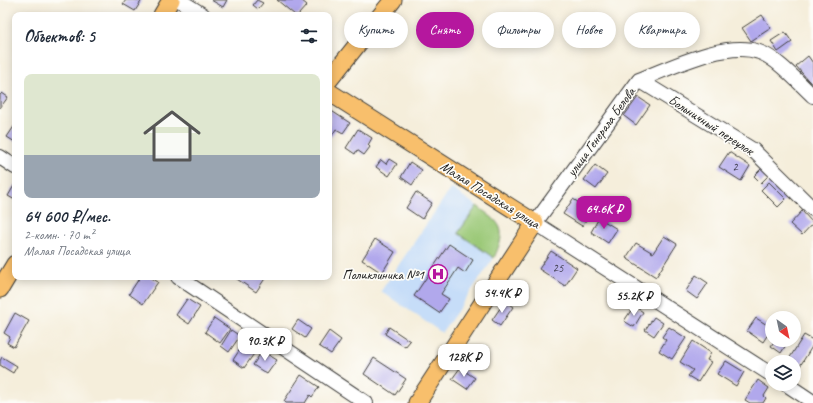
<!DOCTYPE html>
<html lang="ru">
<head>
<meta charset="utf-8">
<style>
  :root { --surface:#fff; --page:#f2f2f3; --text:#1f2937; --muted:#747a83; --accent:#b5179e }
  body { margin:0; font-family:Caveat,sans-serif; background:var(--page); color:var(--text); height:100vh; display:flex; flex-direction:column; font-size:15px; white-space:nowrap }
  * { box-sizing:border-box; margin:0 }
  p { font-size:13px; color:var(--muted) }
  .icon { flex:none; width:22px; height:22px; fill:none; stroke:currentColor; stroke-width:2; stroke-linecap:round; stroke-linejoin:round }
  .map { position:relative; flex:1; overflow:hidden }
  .side { position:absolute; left:12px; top:12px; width:320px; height:268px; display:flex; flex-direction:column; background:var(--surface); border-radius:8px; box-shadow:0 2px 10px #0003 }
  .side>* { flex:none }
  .hud { position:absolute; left:344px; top:12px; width:380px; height:36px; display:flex; gap:8px }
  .needle { width:26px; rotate:147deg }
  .fabs { position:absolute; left:765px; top:311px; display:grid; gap:8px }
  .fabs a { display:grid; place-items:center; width:36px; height:36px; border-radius:50%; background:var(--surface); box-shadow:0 2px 10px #0003; font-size:20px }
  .price { position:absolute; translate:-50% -34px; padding:0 9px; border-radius:8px; background:#fff; color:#222; font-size:13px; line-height:26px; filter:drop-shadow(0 1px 2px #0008) }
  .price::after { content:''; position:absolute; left:50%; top:24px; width:12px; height:9px; margin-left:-6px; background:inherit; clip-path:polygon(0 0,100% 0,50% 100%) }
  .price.current { background:var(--accent); color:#fff }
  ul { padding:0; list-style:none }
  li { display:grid; align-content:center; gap:8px; height:212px; padding:0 12px }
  li span { display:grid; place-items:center; height:124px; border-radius:8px; color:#555 }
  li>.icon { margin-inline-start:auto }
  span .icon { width:72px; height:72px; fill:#fffc; stroke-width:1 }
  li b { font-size:17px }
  h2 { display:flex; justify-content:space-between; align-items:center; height:48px; padding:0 12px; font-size:17px }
  .pill { padding:0 14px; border-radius:18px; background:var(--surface); box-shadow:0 2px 10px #0003; font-size:14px; line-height:36px }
  .pill.current { background:var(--accent); color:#fff }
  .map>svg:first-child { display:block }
  .built { fill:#c6ddf8 }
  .green { fill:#9ac876; stroke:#5b7249 }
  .building { fill:#b1a8ec }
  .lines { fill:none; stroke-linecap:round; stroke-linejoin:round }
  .minor-casing { stroke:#3d3c39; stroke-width:16 }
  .major-casing { stroke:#3d3c39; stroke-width:19 }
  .minor { stroke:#fff; stroke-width:14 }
  .major { stroke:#f8bf6c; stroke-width:17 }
  .labels { text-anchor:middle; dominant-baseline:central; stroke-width:3.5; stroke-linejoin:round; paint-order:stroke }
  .number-label { font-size:12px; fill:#413f50 }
  .street-label { font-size:14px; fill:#1c1c1c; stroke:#fdfcf7 }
  .poi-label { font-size:14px; fill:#1c1c1c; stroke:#fdfcf7; text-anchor:end }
</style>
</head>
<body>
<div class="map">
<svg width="813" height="403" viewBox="0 0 813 403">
  <rect width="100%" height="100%" fill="#fdfcf7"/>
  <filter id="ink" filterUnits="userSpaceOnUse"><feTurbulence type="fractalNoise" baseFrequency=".025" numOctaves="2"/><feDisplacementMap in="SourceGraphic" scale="8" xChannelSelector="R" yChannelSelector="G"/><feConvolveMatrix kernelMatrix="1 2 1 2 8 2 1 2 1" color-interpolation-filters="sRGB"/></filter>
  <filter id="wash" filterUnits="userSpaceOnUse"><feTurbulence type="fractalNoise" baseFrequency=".012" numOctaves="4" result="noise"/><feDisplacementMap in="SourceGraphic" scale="16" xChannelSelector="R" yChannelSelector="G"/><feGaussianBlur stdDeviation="0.9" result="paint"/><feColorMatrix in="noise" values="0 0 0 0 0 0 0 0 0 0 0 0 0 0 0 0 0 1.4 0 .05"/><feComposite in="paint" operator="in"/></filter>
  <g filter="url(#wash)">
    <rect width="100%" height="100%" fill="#f5eedb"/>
    <path class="built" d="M451 188 477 206 458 233 494 258 442 333 381 291Z"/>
    <path class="green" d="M477 206C501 224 508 227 494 258L458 233Z"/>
    <g id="blocks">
      <path class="building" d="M126 0H142L135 11 123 4Z
        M211 0H227L223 7Z
        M257 0 263 3 258 9 253 5Z
        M277 0H301L307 5 298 15H295Z
        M762 15 771 28 751 41 742 28Z
        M785 32 792 42 778 52 771 41Z
        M808 56 813 63V86L796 66Z
        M2 93 8 97 0 108V95Z
        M638 97 650 105 636 125 624 116Z
        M330 110 350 123 343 133 336 129 331 137 329 136Z
        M15 125V142L7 137Z
        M358 129 372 138 368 145 370 147 364 155 357 150 355 154 346 148Z
        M729 152 750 166 741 181 719 167Z
        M389 159 397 164 389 176 376 167 381 160 386 164Z
        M410 162 422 170 412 185 401 177Z
        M595 165 607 174 596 189 584 180Z
        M762 168 769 175 761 183 754 176Z
        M769 182 786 199 778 207 761 190Z
        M15 184V200L8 196Z
        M416 192 432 203 422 219 406 208Z
        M573 199 592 211 582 226 563 214Z
        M802 211 813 223 802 235 790 224Z
        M599 218 617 229 608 243 591 232Z
        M664 236 677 244 656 277 626 258 636 243 653 253Z
        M375 239 395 252 382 273 362 260Z
        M449 244 473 260 465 273 458 268 441 294 449 299 439 313 414 296Z
        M551 251 577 268 565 286 539 269Z
        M696 275 708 283 697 299 686 291Z
        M140 277H150L158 282 143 304 129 294Z
        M234 277H266L256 292Z
        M187 299 200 307 189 324 176 315Z
        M505 301 513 307 500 326 492 320Z
        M634 306 643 312 634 327 624 321Z
        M15 313 29 321 14 347 7 343 10 337 4 333Z
        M654 317 663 323 654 336 645 330Z
        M214 318 230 329 220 343 205 332Z
        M756 318 772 328 763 342 747 331Z
        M298 320 311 329 305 338 292 329Z
        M389 327 410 341 405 347 385 334Z
        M669 327 686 338 672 359 659 351 666 340 662 337Z
        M231 330 240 336 229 352 221 346Z
        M329 331 341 340 331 354 319 346Z
        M804 335 813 340V345L800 366 789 359Z
        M246 340 258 348 244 368 233 360Z
        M775 340H789L781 353 771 346Z
        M693 341 711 353 707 360 711 362 698 382 688 376 693 370 680 362Z
        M262 351 277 360 267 374 253 365Z
        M2 357 17 366 13 373 0 365V361Z
        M374 358 406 379 395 395 364 374Z
        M726 361 744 372 736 386 717 374Z
        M460 368 475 378 467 389 452 379Z
        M301 375 319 387 312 397 310 395 305 403H286L284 401Z
        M758 380 769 388 764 396 766 398 763 403H750L745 400Z"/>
    </g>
  </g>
  <g filter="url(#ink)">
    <use href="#blocks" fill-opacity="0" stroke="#3d3c39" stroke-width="1"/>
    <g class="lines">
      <g class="minor-casing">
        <path id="minor" d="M179 0 203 15
          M639 80 535 223 772 375
          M639 80 753 150 813 209
          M639 80C670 68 726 40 759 52 777 58 799 83 813 96
          M0 157 15 167
          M178 277 366 403
          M786 384 813 402"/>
      </g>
      <g class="major-casing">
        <path id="major" d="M162 15 171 0
          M329 80 393 0
          M329 92 535 223 417 403
          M0 289 15 264"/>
      </g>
      <use href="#minor" class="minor"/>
      <use href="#major" class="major"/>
    </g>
  </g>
  <defs>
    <g id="hospital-ring" transform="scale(1)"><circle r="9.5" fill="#fdfcf7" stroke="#b5179e" stroke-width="1.5"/><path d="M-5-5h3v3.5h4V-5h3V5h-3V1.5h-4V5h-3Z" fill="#b5179e"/></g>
  </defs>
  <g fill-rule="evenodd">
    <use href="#hospital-ring" x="438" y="274"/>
  </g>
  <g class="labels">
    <g class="number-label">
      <text x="735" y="167">2</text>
      <text x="558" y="268">25</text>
    </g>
    <g class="street-label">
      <text transform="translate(711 125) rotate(33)">Больничный переулок</text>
      <text transform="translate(601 132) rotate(-54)">улица Генерала Белова</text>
      <text transform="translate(490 195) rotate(32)">Малая Посадская улица</text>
    </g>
    <g class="poi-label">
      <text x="424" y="274">Поликлиника №1</text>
    </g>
  </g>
</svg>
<div class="fabs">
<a><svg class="needle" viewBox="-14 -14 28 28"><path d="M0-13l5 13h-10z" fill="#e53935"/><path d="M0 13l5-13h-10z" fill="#747a83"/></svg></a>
<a><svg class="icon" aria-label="layers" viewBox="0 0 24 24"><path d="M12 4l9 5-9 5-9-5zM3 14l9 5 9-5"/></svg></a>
</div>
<b class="price current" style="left:604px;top:230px">64.6K ₽</b>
<b class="price" style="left:502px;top:314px">54.4K ₽</b>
<b class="price" style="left:634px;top:317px">55.2K ₽</b>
<b class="price" style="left:265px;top:362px">90.3K ₽</b>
<b class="price" style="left:464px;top:378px">128K ₽</b>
<div class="hud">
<a class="pill">Купить</a>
<a class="pill current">Снять</a>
<a class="pill">Фильтры</a>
<a class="pill">Новое</a>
<a class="pill">Квартира</a>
</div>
<section class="side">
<h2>Объектов: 5<svg class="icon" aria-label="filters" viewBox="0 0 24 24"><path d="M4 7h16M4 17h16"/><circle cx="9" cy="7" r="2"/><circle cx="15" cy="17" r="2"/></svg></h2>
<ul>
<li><span style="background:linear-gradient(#dfe7d0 65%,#9aa5b1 0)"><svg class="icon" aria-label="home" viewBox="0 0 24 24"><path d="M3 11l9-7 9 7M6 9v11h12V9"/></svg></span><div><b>64 600 ₽/мес.</b><p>2-комн. · 70 m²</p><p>Малая Посадская улица</p></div></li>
</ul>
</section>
</div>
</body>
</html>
